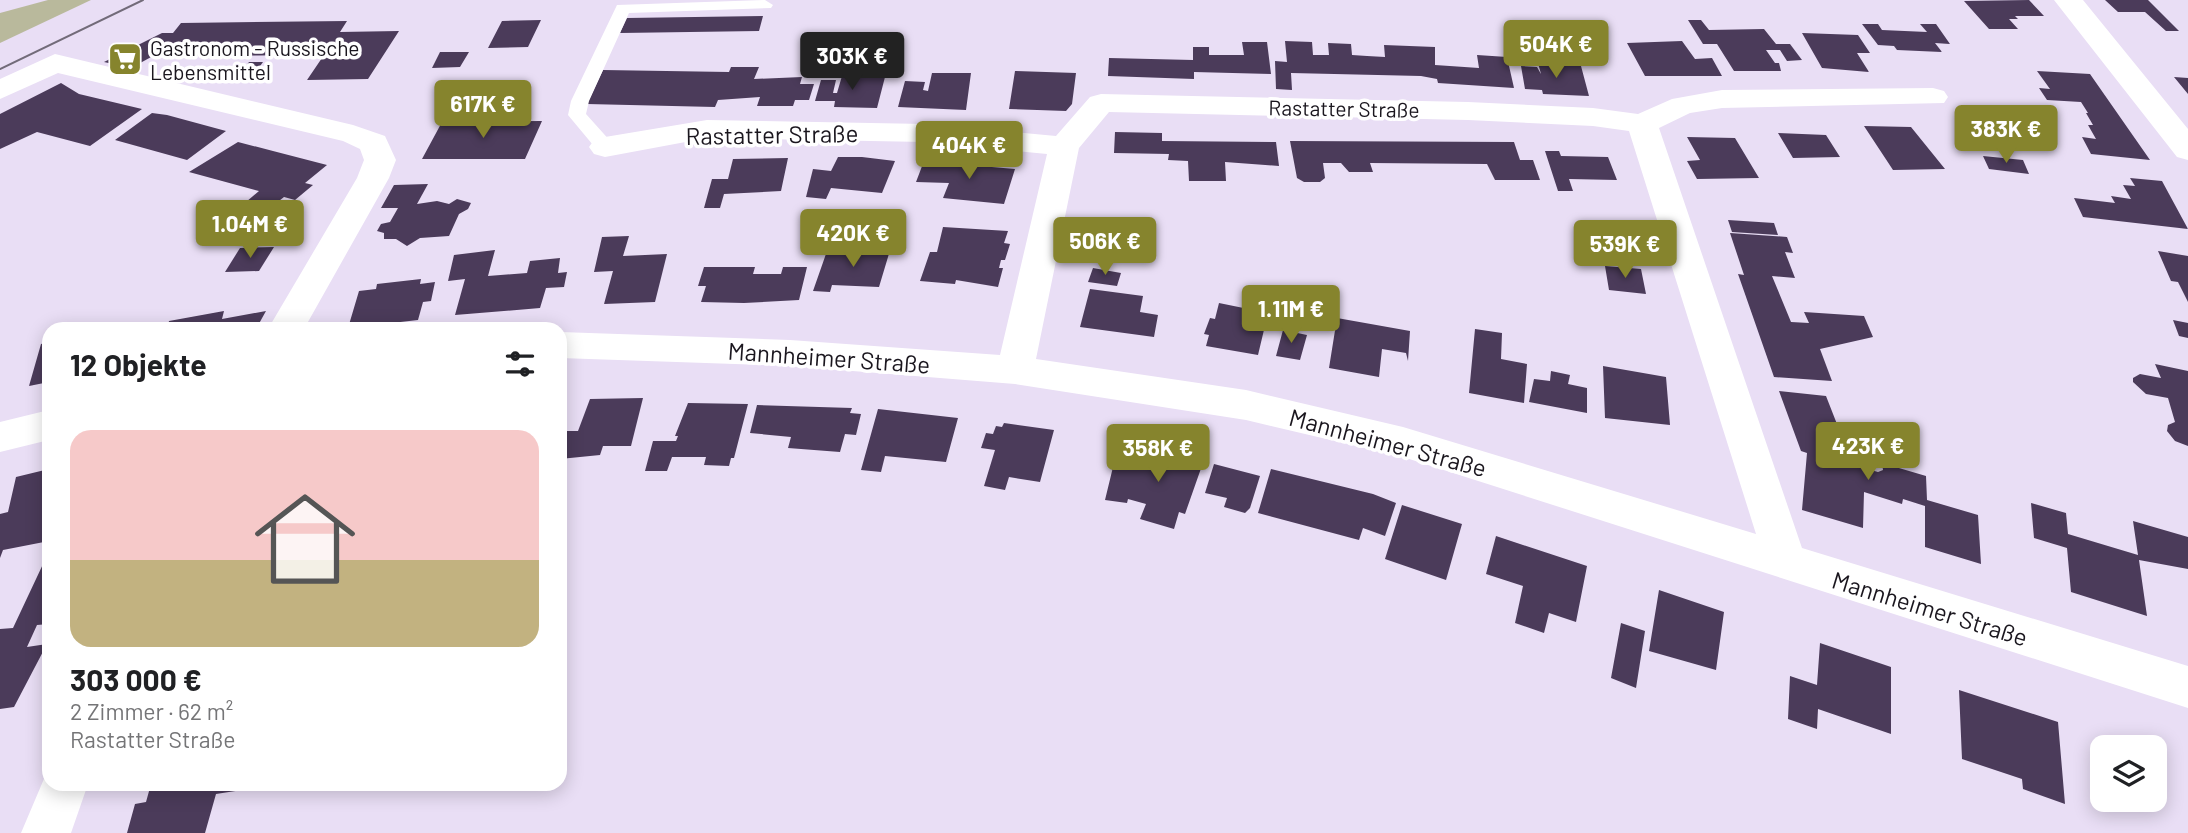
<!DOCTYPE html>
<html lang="de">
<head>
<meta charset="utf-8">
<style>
  :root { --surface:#fff; --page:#f2f2f2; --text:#202124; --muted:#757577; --accent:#86842d }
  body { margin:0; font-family:Barlow,sans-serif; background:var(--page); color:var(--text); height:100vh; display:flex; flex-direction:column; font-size:26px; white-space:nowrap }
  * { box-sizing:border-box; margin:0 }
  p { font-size:23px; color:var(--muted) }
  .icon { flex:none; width:38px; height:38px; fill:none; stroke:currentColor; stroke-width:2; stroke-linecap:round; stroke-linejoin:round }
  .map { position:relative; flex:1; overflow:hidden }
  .sheet { position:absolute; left:42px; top:322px; width:525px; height:469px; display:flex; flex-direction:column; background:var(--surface); border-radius:21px; box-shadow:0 4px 18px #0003 }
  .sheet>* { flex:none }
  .fabs { position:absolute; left:2090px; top:735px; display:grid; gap:14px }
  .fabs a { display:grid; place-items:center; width:77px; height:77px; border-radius:14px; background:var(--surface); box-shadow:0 4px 18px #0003; font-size:35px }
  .price { position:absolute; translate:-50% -60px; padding:0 16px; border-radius:7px; background:var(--accent); color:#fff; font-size:23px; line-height:46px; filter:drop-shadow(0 2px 4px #0008) }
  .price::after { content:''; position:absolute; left:50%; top:42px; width:21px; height:16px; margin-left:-10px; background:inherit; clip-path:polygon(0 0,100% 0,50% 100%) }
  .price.selected { background:#222; color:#fff }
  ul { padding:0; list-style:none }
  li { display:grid; align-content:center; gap:14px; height:371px; padding:0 28px }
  li span { display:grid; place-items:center; height:217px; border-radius:21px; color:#555 }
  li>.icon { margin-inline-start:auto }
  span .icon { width:126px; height:126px; fill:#fffc; stroke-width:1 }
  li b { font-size:30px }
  h2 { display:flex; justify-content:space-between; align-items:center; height:84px; padding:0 28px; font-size:30px }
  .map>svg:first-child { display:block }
  .green { fill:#b9b99c }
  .building { fill:#4b3b5a }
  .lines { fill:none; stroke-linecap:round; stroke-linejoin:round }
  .service { fill:#fff; fill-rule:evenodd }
  .minor { fill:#fff; fill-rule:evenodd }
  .tram { stroke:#726b79; stroke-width:2 }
  .labels { text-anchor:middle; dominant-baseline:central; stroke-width:7; stroke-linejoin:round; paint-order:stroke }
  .far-poi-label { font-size:21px; fill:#1a161e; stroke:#fff; text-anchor:start }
  .far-street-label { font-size:21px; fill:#1a161e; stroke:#fff }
  .street-label { font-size:24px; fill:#1a161e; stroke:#fff }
</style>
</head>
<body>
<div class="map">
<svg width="2188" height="833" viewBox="0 0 2188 833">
  <rect width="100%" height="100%" fill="#e9def5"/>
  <path class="green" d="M48 0H91L0 43V13Z"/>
  <path class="building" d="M2029 0 2044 16H2015L2018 19H2009L2018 29H1989L1964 1Z
    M2105 0H2148L2179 31H2166L2145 12H2118Z
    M763 16 759 31 620 33 627 18Z
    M541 20 528 47 488 48 502 21Z
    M1688 20H1701L1709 30 1764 29 1776 44H1790L1802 60 1787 61 1780 50H1766L1775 63H1779L1781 71H1734L1717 44H1703Z
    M347 21 340 32 399 31 368 79 307 80 324 55 153 56 131 68 104 62 162 33H173L181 23Z
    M1862 24H1878L1882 30 1927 32 1920 24H1936L1950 44 1935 43 1942 52 1897 50 1894 46 1878 45Z
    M1802 33 1858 35 1870 53H1857L1869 72 1822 68Z
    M1285 41 1312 42 1313 55H1329L1328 43 1351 44 1352 55 1367 56 1385 57 1384 45 1435 47V65L1479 68 1477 55 1507 57 1514 88 1438 83 1437 79 1421 76 1291 73 1292 90 1276 89 1275 61 1287 62Z
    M1682 41 1695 59 1712 58 1722 76H1645L1627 43Z
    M1242 42H1267L1271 74 1194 72V79L1108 76 1109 58 1193 60V47H1209V55H1244Z
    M440 52H469L460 67 432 68Z
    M249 62H263L251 79H236Z
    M1538 63 1581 66 1589 96 1543 94 1542 90 1525 89 1521 66 1537 67 1541 74Z
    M731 67H759L754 79 802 77 800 84H814L809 100H795L793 106H757L760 97 718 100 715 107 587 104 603 70 729 72Z
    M1015 71 1076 73 1072 104 1066 111 1009 109Z
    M2037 71 2090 74 2150 160 2091 154 2082 137 2096 139 2088 125H2093L2086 113H2088L2081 102 2047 100 2039 88 2050 89Z
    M932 73H971L966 110 898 107 905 81 925 82 923 90 928 91Z
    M842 76 885 77 877 108 834 107 835 101H815L821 80H836L833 93H837Z
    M2174 77 2188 78V94Z
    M61 83 79 94 142 109 90 146 37 132 0 149V114Z
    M152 113 167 115 226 131 187 160 115 140Z
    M542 121 525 159H422L442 122Z
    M1864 126 1911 127 1945 169 1893 170Z
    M1115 132 1162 133V141L1276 142 1279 166 1225 162 1226 181H1189L1188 161 1168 160 1169 154 1114 153Z
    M1778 133 1826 135 1840 157 1793 158Z
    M1687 137 1735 138 1759 178 1697 179 1687 161 1700 160Z
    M1290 141 1514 142 1520 160H1533L1540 180H1495L1487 164 1370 163 1373 172H1349L1341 163H1323L1325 178 1320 182H1304L1297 178Z
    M238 142 273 151 327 165 305 183 313 185 295 200 284 197 270 208 246 202 259 191 189 172Z
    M1545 151H1559L1561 156 1608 157 1617 180 1569 179 1573 191H1558Z
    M1983 156 2023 160 2029 174 1989 169Z
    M838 157H862L895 161 882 193 831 188 826 199 806 197 813 169 831 171Z
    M788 158 781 191 724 194 720 208H704L712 179H728L733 159Z
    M924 161 957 164 1015 169 1004 204 943 198 949 183 916 182Z
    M2130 178 2162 181 2188 229 2083 217 2074 198 2115 203 2111 196 2131 199 2123 185 2135 186Z
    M428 184 417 204 437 201 449 204 457 199 471 203 468 209 459 214 449 236 420 238 407 246 396 239H384V233L377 231 381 224 390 222 398 208H381L394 185Z
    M1728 220 1774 223 1778 235 1732 232Z
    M943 227 1008 231 1004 243 1010 244 1005 260H1001L999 268H1003L998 287 956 280 955 284 920 281 930 252H937Z
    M1730 233 1787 237 1793 253 1785 252 1795 278 1772 276 1791 322 1809 323 1804 312 1864 316 1873 337 1820 349 1832 381 1774 377 1738 274 1744 275Z
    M629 236 623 256 667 254 655 302 604 304 613 271 594 272 602 237Z
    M866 246 891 247 879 287 832 285 830 292 813 291 827 251 863 253Z
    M274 247 259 271 225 272 240 248Z
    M495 250 488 276 527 273 530 261 560 258 558 273 567 272 564 287 546 288 540 308 455 315 465 279 448 281 454 255Z
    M2158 251 2188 256V302L2178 282 2171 281Z
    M1605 266 1641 269 1646 294 1609 290Z
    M704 267H755L753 274H781L783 267H807L799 300 744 303 701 302 706 286H698Z
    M1093 268 1121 273 1117 286 1088 282Z
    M421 279 420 284 435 282 431 301 423 302 418 320 348 328 359 291 376 289 377 284Z
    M1090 289 1143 296 1140 312 1158 315 1154 337 1080 327Z
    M1219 303 1268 313 1258 355 1206 346 1209 335 1204 334 1210 318 1215 319Z
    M224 311 222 319 266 311 256 329H167L169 321Z
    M1337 318 1410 331 1408 361 1406 353 1382 349 1379 377 1329 368Z
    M2173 320 2188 323V338L2179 336Z
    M1475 329 1502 333 1501 359 1527 364 1524 403 1469 393Z
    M1283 330 1307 335 1300 360 1276 356Z
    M49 342V382L29 386 41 344Z
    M2155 364 2188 371V446L2175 441 2167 431 2168 425 2175 422 2168 398 2146 394 2133 382V378L2140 374 2161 378Z
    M1603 366 1666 377 1670 425 1605 418Z
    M1551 371 1570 375 1568 384 1587 388V413L1529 402 1534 379 1550 381Z
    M1779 391 1826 396 1853 465 1878 472 1883 470 1882 463 1926 476 1927 500 1978 515 1981 564 1925 547V506L1903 499 1902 504 1864 492 1863 528 1802 510 1807 453 1801 451Z
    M643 398 631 446H603L600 455 560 459V431H578L590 399Z
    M688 403 748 404 734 458H731L729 466 704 465 706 457H672L667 471H645L653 441H676L678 436H675Z
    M757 405 852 408 850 413 861 414 856 435 845 434 840 452 788 448 791 437 750 433Z
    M878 409 958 418 946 462 885 456 881 472 861 470Z
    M1004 423 1054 430 1040 482 1009 477 1005 490 984 486 995 450 981 448 986 433 993 434 996 426 1002 427Z
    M1150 444 1205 457 1185 514 1179 512 1174 529 1140 519 1146 504 1128 499 1127 503 1105 500 1113 467 1140 470Z
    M1214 464 1260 476 1250 508 1245 513 1224 507 1227 498 1205 493Z
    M49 469V535L44 542 3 550 0 558V514L8 512 16 477Z
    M1271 469 1373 494 1396 503 1385 536 1363 528 1359 540 1258 513Z
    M2031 503 2066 513 2068 534 2138 555 2133 521 2188 537V569L2139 560 2147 616 2071 592 2067 548 2034 538Z
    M1402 505 1462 524 1446 580 1385 559Z
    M1496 536 1587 566 1576 622 1549 613 1544 633 1515 623 1523 586 1486 574Z
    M49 561V624L37 625 27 647 47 644 14 707 0 709V629L13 628 44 562Z
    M1659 590 1724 612 1716 670 1649 651Z
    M1621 623 1645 631 1636 688 1611 678Z
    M1820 643 1891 667V734L1818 709 1817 729 1788 719 1790 676 1817 685Z
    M1959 690 2058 722 2065 804 2023 789 2022 779 1962 759Z
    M151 784H244L242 790 216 794 205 833H127L135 804 146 802Z"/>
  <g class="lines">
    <path class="service" d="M765 0 773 5 771 8 629 13 589 101 586 114 612 143 614 147 612 151H598L568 115 571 101 617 5Z"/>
    <path class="minor" d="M2054 0H2083L2188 129V160L2177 157Z
      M55 54 353 125 385 136 396 160 389 178 304 329H268L357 178 364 160 360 149 343 141 58 73 0 99V79Z
      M1933 88 1944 91 1948 97 1944 103 1722 108 1690 113 1659 128 1802 548 2188 666V708L1403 457 1246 420 1015 384 790 366 560 358V332L790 340 1000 355 1047 154 925 142 707 138 605 157 594 154 589 147 594 140 605 137 707 120 925 124 1056 136 1090 97 1101 94 1468 102 1593 108 1638 114 1672 99 1722 90ZM1109 112 1468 120 1593 126 1629 131 1756 534 1403 427 1246 390 1036 359 1079 148Z
      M49 410V440L0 452V422Z
      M49 767V784H88L71 833H21Z"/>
    <path class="tram" d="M0 69 143 0"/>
  </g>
  <defs>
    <g id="supermarket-square" transform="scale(1.75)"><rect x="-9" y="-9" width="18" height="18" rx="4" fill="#86842d" stroke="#fff"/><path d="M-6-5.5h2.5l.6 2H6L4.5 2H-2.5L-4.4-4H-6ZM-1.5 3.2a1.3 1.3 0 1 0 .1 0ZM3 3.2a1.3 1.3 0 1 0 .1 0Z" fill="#fff"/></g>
  </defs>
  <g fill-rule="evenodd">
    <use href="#supermarket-square" x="125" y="59"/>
  </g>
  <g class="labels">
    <g class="far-poi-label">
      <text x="150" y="47">Gastronom - Russische<tspan x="150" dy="24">Lebensmittel</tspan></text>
    </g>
    <g class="far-street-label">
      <text transform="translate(1344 108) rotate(1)">Rastatter Straße</text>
    </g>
    <g class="street-label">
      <text transform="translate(772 134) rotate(-1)">Rastatter Straße</text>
      <text transform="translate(829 357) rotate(4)">Mannheimer Straße</text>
      <text transform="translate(1388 442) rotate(15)">Mannheimer Straße</text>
      <text transform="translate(1930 608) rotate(17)">Mannheimer Straße</text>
    </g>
  </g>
</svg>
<div class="fabs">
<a><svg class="icon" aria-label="layers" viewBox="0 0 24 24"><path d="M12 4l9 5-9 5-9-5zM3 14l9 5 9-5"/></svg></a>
</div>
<b class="price" style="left:1556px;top:80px">504K €</b>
<b class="price selected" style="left:852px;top:92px">303K €</b>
<b class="price" style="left:483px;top:140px">617K €</b>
<b class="price" style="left:2006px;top:165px">383K €</b>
<b class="price" style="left:969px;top:181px">404K €</b>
<b class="price" style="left:250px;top:260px">1.04M €</b>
<b class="price" style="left:853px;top:269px">420K €</b>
<b class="price" style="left:1105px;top:277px">506K €</b>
<b class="price" style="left:1625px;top:280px">539K €</b>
<b class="price" style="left:1291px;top:345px">1.11M €</b>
<b class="price" style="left:1868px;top:482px">423K €</b>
<b class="price" style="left:1158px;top:484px">358K €</b>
<section class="sheet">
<h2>12 Objekte<svg class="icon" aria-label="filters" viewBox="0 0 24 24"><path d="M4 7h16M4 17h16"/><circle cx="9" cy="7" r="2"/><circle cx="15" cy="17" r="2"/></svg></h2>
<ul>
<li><span style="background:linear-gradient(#f6c9c9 60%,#c2b280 0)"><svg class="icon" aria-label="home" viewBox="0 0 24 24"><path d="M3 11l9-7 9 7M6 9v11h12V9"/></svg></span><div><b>303 000 €</b><p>2 Zimmer · 62 m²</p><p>Rastatter Straße</p></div></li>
</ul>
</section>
</div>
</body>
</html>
